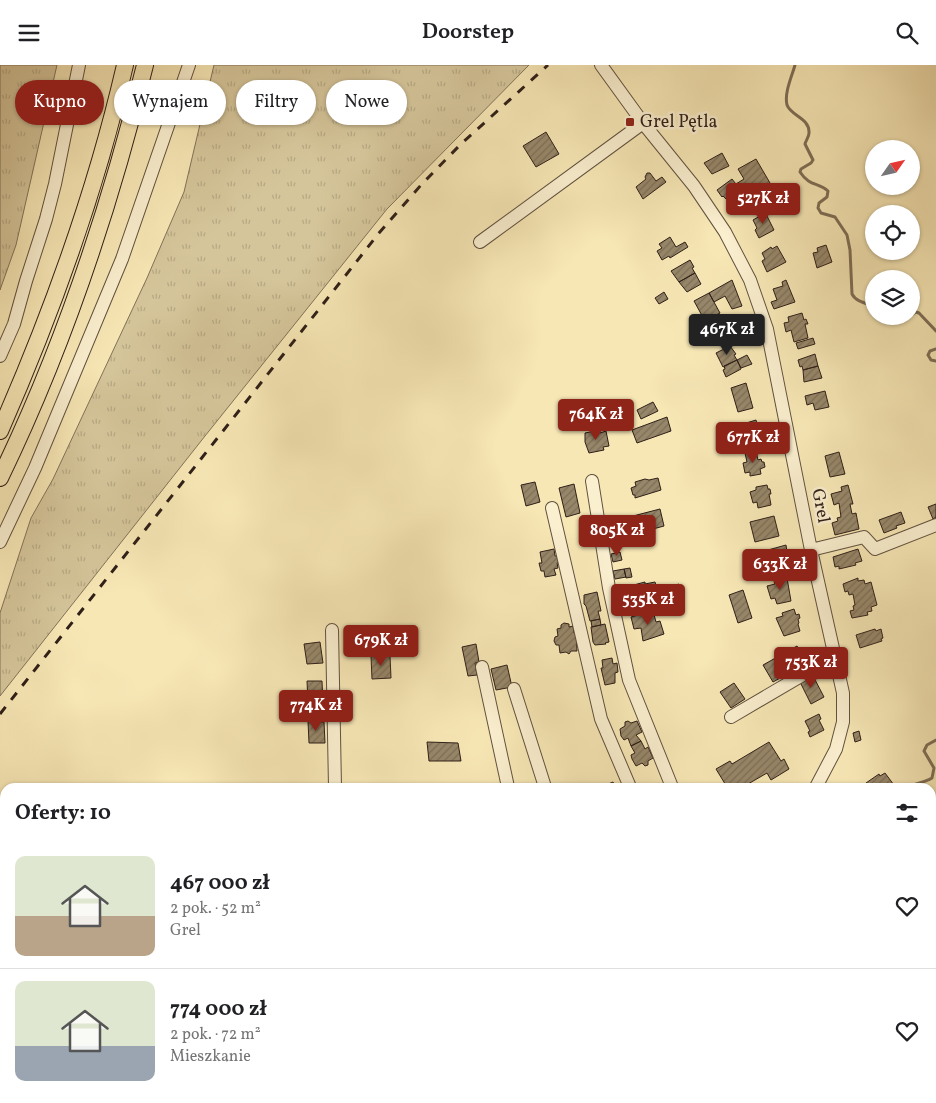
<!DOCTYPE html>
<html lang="pl">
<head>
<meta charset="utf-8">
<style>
  :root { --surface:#fff; --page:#f2f2f2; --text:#202124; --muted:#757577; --line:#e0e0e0; --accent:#8f2418 }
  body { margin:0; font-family:Vollkorn,serif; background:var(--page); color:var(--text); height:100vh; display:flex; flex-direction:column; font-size:19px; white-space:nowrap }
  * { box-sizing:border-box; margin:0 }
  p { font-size:16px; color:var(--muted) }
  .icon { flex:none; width:28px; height:28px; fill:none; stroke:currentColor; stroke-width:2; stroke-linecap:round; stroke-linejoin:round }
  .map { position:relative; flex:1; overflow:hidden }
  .side { position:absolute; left:0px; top:718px; width:936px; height:321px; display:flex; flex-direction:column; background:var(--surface); border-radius:15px 15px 0 0; box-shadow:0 1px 4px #0004 }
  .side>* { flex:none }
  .banner { position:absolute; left:15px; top:15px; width:500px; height:45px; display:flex; gap:10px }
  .needle { width:32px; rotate:56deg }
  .tools { position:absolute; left:865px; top:75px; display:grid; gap:10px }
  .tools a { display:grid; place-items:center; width:55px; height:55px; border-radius:50%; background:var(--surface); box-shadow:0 1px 4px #0004; font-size:25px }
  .price { position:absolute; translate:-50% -42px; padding:0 11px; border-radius:5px; background:var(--accent); color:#fff; font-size:16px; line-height:32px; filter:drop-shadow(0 1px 2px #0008) }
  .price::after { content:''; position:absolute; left:50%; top:30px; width:15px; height:11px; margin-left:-8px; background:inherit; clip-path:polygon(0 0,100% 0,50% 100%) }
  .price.selected { background:#222; color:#fff }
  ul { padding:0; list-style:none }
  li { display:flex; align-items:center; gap:15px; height:125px; padding:0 15px }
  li+li { border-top:1px solid var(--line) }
  li span { display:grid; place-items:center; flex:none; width:140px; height:100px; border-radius:10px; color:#555 }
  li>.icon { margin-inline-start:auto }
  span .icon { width:60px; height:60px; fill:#fffc; stroke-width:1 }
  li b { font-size:21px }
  h2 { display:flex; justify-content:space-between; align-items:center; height:60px; padding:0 15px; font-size:21px }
  .pill { padding:0 18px; border-radius:22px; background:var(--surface); box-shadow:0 1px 4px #0004; font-size:18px; line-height:45px }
  .pill.selected { background:var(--accent); color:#fff }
  header { display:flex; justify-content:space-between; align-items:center; height:65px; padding:0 15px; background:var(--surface); font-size:22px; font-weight:600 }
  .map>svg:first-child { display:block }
  .grass { fill:url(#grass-tufts); stroke:#827259 }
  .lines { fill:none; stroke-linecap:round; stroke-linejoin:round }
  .stream { stroke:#7e6e56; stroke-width:3 }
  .building { fill:url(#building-hatch); stroke:#2f1f18 }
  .minor-casing { stroke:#61513f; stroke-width:14 }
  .major-casing { stroke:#2f1f18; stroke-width:18 }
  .minor { stroke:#faefcf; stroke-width:12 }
  .major { stroke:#f7e7b5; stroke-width:16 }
  .rail { stroke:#2f1f18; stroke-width:3; stroke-dasharray:9 9; stroke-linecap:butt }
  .poi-dot { fill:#8f2418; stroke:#faefcf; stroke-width:2 }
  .labels { text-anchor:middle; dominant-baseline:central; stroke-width:5; stroke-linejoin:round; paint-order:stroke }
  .poi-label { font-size:18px; fill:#2f1f18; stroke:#faefcf; text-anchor:start }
  .street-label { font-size:18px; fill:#2f1f18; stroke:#faefcf }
</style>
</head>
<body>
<header><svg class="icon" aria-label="menu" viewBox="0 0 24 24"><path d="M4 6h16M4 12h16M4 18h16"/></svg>Doorstep<svg class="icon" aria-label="search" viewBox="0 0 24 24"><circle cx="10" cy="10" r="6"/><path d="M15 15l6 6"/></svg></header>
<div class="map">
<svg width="936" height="1038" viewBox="0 0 936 1038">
  <defs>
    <pattern id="grass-tufts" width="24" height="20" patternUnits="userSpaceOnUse" patternTransform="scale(1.25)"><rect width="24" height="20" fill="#d5c59a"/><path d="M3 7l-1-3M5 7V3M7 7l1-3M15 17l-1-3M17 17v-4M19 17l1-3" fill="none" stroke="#b7a984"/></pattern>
    <pattern id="building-hatch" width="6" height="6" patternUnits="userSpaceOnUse" patternTransform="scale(1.25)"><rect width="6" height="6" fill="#97876a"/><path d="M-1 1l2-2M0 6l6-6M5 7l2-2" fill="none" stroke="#7c6e56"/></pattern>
  </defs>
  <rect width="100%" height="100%" fill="#f7e7b5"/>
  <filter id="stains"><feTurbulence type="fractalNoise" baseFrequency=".004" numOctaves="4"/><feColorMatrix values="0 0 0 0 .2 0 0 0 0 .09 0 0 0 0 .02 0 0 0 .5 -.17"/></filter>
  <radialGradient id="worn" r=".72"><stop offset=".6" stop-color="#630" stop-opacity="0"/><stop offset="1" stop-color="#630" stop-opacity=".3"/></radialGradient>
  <path class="grass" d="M0 0H57L16 180 0 225Z
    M214 0H529L387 144 205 371 0 631V548L31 453 53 414 147 213 184 127Z"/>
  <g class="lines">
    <path class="stream" d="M795 0C792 11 784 28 787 40 791 51 810 53 809 68 809 72 806 75 805 79L813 95 811 98 801 104 800 107C810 122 818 117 828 126L827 132 819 138 818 143 821 148 835 152 847 170 850 185 852 229C856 237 866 238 874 241
      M911 250 916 247 919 248 936 266
      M936 284 930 286 928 290 931 295 936 296
      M908 722C916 718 924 718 932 713L934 703 924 686 927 680 936 675"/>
  </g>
  <path class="building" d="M546 67 559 89 536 102 523 81Z
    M722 88 729 101 712 109 704 98Z
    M756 94 777 130 760 141 748 120 740 125 736 119 744 114 738 104Z
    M647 108H650L656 116 662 112 666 117 643 134 636 122 646 114 645 112Z
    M732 114 749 136 732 144 728 133 726 134 723 131 722 132 717 125Z
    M764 145 774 165 759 173 755 165 757 163 753 155 760 151 758 149Z
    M670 172 676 182 685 177 688 182 670 193 669 191 662 195 657 186 662 183 659 179Z
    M826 180 832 197 817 203 813 188 818 187 817 183Z
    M777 181 786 197 767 207 762 196 765 194 762 188 771 182 772 184Z
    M690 195 694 202 692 203 695 208 679 217 671 206Z
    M695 208 701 219 687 227 679 217Z
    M732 215 742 241 732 244 725 231 714 237 709 228Z
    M786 215 795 237 774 244 771 237 777 235 773 224 783 221 782 217Z
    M664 227 668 234 659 239 655 233Z
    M709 228 720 248 705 256 694 236Z
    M802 248 804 255 806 254 808 259H805L808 273 794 277 791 265 786 267 784 258 789 257 788 252Z
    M813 273 815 279 798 284 796 278Z
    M730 281 736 289 734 290 737 295 723 302 716 288Z
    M815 289 818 301 803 305 802 301 800 302 798 295Z
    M747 290 752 299 741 303 737 295Z
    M737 295 741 304 726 312 723 305 725 304 724 301Z
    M818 301 822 313 804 317 803 305Z
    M746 318 753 343 738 347 731 323Z
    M825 326 829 342 815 345 813 338 807 340 805 331Z
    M653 337 658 346 641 354 637 345Z
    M667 352 671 366 637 378 632 365Z
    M756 355 759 366 762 365 763 370 747 374 743 359Z
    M600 365V368L606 366 609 381 603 382 604 385 589 388 585 377V368Z
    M756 386 758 395 761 394 762 397H764L765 402 760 404 761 409 750 411V407L745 408 743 398 747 397 745 388Z
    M839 387 845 409 830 412 825 391Z
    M658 413 661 425 635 433V430H633L631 423 636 421 635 417 645 414 649 415Z
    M535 417 540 437 526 441 521 420Z
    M574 419 580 448 566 452 559 423Z
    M767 420 768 424H770L771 429H769L771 440 758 443 757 437 753 438 750 427 756 425V422Z
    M848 420 853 439H850L852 449 856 448 859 464 835 470 832 458 838 456 837 453 841 452 839 438 834 440 831 429 842 426 841 422Z
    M936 439V452L933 454 928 442Z
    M660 444 664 461 638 468 633 451Z
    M901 447 905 458 896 461 897 463 884 468 879 455Z
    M774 451 779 471 755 477 750 457Z
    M786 480 787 487H784L786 495 790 494 792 500 783 502 782 499 770 500 768 485Z
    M554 484 555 491H558L559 497 557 498 558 503 554 504 556 510 545 512 544 506H541L539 498H542L540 487Z
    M858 484 862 496 855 498 856 500 839 504V501L835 502 833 492Z
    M620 487 622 495 613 497 611 489Z
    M630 503 632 512 626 513 624 504Z
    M624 504 626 512 615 514 613 506Z
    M787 513 791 536 777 539 775 533 771 534 767 521 775 519 774 516Z
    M858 513V516L864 515 865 519 871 517 877 540 871 542 872 546 867 547 868 550 852 553 850 546 854 545 853 541 855 540 853 529 849 530 848 526 845 527 843 519Z
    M645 517V519L655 517 658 528 634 536 630 521Z
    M679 519 683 530 674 532 672 521Z
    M743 525 752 553 738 558 729 530Z
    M597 527 601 546H598L600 554 590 556 586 541 584 539V530Z
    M794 544 796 550 799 549 800 553 798 554 799 558 798 559 800 566 784 571 776 553 783 551 782 548Z
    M653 546 656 557 660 556 664 569 643 576 641 563 634 564 631 552Z
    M600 554 601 560 592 562 591 556Z
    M564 558 569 559V562L573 561 574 568H576L577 586H571L569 589 566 587 560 588 559 580H556L554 576 555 572 558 571 557 564 561 563V560Z
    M605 559 609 577 605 578 606 579 595 580 593 577 591 562Z
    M875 564 876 566 881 564 883 573 881 574 882 576 860 583 856 570Z
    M320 577 323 598 307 599 304 579Z
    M476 579 479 597 475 598 477 610 468 611 462 582Z
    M797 581 807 598 773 617 763 600Z
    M371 591H390L391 613 372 614Z
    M612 593 613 599 617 598 618 607 615 608V618L605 620 601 603H603L602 595Z
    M507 600 512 622 496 625 491 604Z
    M812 609 824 632 811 639 799 615Z
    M307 616H322L323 639 308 638Z
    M734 618 745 634 731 643 720 627Z
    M819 649 821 654 819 655 824 665 810 672 808 667 810 666 805 656Z
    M308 656 324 657 325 678H309Z
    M628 656 631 658 637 656 642 667 636 670 641 676 631 681 628 673 624 675 621 671 620 664 625 661V657Z
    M859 666 861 675 855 677 853 668Z
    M641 676 645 684 648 682 653 693 648 696V700L645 701 642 698 636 701 632 694 631 690 635 688 631 681Z
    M427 677 458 678 461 696H429Z
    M769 677 781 696 784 694 789 704 771 715 767 708 748 719 750 722H727L716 704 730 696 732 699Z
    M885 708 894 720 891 722H869L866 718 879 709 880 711Z
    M613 717 615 722H601Z
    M936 777V801L931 795V789L935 786 931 780Z
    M931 819 936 825V833L931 837Z"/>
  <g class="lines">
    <g class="minor-casing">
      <path id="minor" d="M601 0 643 58 694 121 725 167 750 215 767 264 811 485 843 628V657L836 684 816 722
        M480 177 643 58
        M0 291 14 259 26 216 46 154 55 119 79 0
        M592 416 609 523 629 615 672 722
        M552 443 601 654 630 722
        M0 477 35 403 122 194 189 0
        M811 485 864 472 875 484 936 460
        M332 565 335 722
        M482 602 508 722
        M514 624 545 722
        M731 652 835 591
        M931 985 936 986"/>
    </g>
    <g class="major-casing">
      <path id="major" d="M0 366C52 248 96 126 125 0
        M0 413C64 281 110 142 145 0"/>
    </g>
    <use href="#minor" class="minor"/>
    <use href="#major" class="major"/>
    <path class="rail" d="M0 649 379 168 421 120 460 80 548 0"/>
  </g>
  <rect class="poi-dot" x="625" y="52" width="10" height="10" rx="2.5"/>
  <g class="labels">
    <g class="poi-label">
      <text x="640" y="57">Grel Pętla</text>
    </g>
    <g class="street-label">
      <text transform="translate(820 441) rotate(79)">Grel</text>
    </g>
  </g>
  <rect width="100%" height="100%" filter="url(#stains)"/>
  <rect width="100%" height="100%" fill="url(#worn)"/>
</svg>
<div class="tools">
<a><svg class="needle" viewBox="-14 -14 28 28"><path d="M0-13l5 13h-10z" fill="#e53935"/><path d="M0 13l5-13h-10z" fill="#757577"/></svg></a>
<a><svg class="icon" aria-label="locate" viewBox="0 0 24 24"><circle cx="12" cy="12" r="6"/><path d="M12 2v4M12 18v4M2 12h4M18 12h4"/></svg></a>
<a><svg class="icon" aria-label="layers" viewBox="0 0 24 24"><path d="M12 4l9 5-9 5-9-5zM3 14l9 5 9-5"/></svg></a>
</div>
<b class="price" style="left:763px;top:160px">527K zł</b>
<b class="price selected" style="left:727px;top:291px">467K zł</b>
<b class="price" style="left:596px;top:376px">764K zł</b>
<b class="price" style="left:753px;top:399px">677K zł</b>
<b class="price" style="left:617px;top:492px">805K zł</b>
<b class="price" style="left:780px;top:526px">633K zł</b>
<b class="price" style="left:648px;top:561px">535K zł</b>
<b class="price" style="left:381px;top:602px">679K zł</b>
<b class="price" style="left:811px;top:624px">753K zł</b>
<b class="price" style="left:316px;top:667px">774K zł</b>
<div class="banner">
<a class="pill selected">Kupno</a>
<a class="pill">Wynajem</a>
<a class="pill">Filtry</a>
<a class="pill">Nowe</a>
</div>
<section class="side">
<h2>Oferty: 10<svg class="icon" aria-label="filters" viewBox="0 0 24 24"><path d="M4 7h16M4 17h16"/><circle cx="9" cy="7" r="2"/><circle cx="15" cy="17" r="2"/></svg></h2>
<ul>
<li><span style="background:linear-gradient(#dfe7d0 60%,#b9a48a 0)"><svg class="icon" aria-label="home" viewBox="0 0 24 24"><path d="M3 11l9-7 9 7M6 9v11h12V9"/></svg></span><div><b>467 000 zł</b><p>2 pok. · 52 m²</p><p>Grel</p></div><svg class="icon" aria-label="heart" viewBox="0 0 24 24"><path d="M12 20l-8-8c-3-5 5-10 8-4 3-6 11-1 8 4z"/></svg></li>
<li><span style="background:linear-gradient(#dfe7d0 65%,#9aa5b1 0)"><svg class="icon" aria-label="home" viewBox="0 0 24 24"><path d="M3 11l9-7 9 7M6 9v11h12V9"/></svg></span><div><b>774 000 zł</b><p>2 pok. · 72 m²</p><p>Mieszkanie</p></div><svg class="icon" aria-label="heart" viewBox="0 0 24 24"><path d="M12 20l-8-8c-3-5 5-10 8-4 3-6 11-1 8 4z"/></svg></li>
</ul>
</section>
</div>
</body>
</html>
